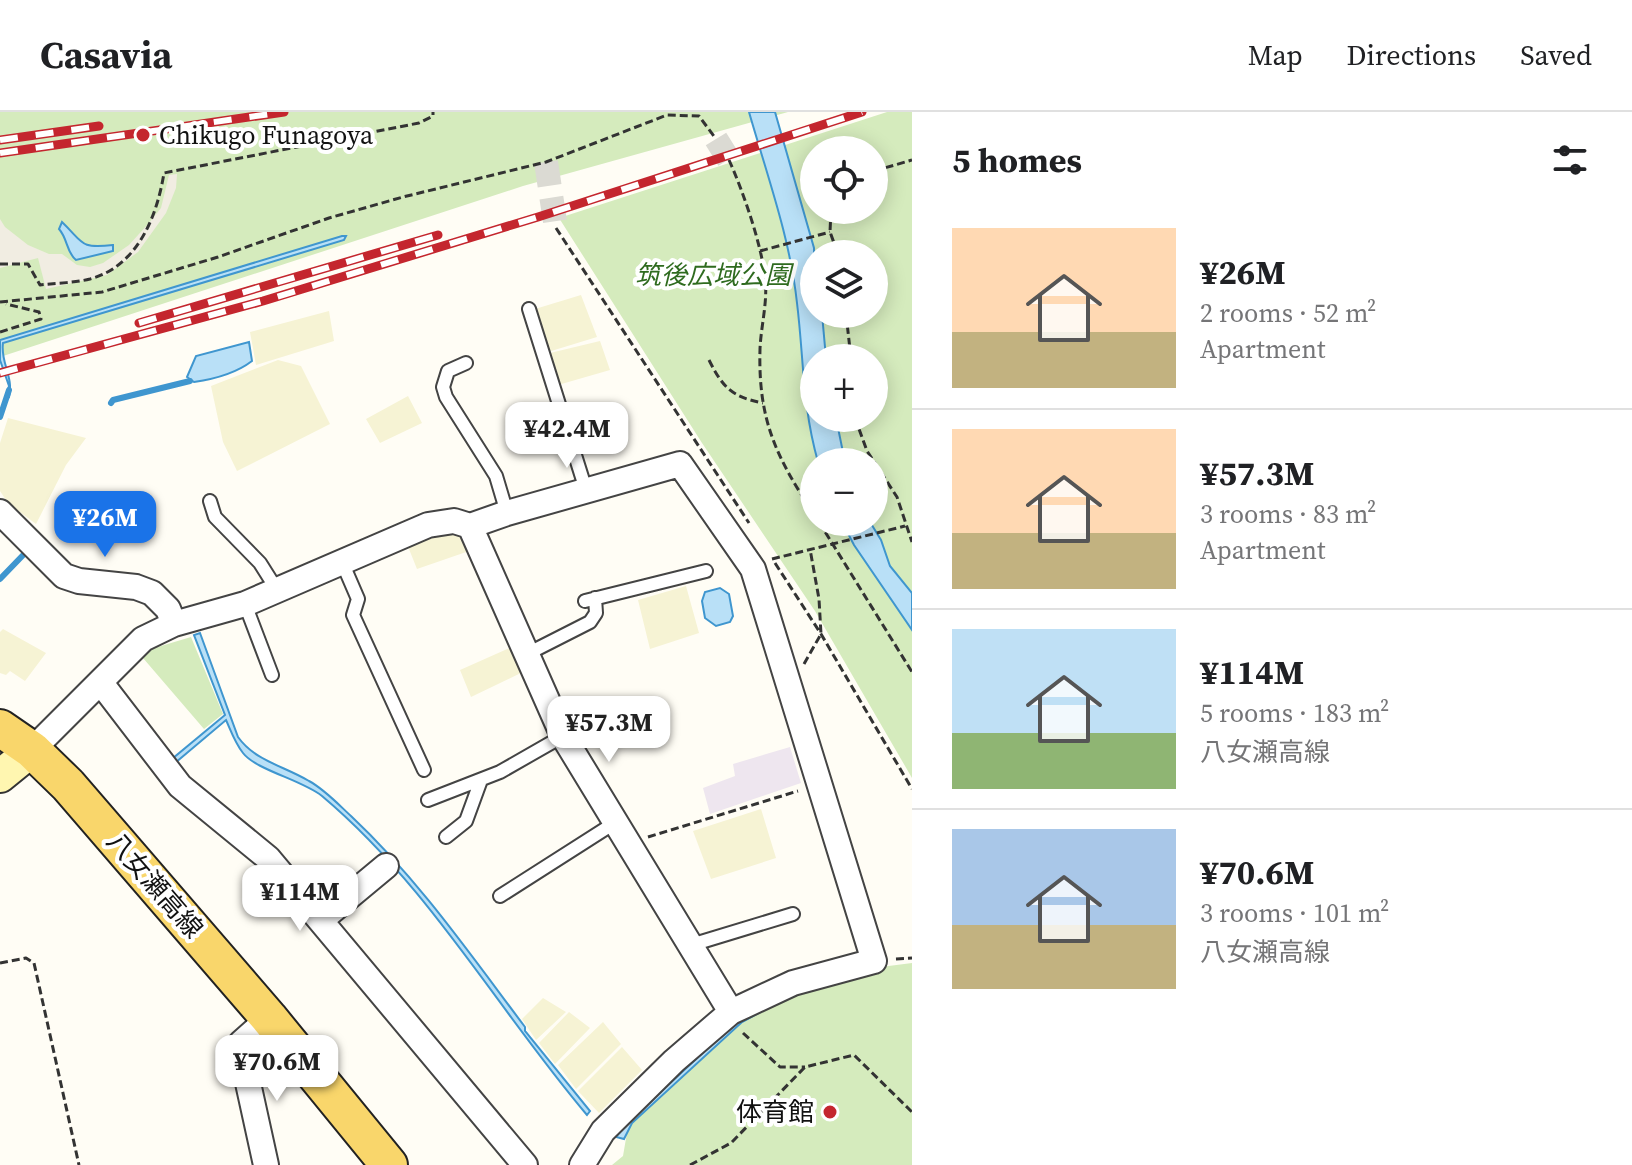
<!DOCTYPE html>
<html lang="en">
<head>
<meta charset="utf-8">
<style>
  :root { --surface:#fff; --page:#f2f2f2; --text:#202124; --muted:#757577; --line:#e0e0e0; --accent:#1a73e8 }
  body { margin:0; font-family:"Source Serif 4","Noto Sans JP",serif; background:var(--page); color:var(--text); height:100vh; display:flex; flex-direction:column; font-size:30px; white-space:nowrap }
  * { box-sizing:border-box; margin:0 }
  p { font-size:26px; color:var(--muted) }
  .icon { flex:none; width:44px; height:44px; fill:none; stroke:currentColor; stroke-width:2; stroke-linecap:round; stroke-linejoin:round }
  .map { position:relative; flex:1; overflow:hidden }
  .side { display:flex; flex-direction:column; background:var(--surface); width:720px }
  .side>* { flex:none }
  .fabs { position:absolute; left:800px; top:24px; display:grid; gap:16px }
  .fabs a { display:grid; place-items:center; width:88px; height:88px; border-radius:50%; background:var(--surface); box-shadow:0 4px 20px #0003; font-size:40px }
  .price { position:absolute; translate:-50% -68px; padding:0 18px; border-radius:16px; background:#fff; color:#222; font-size:26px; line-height:52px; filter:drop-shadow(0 2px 4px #0008) }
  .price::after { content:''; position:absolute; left:50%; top:48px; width:24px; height:18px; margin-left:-12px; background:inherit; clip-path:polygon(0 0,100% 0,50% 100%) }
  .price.current { background:var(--accent); color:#fff }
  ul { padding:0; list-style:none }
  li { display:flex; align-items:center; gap:24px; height:200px; padding:0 40px }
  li+li { border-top:2px solid var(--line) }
  li span { display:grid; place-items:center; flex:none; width:224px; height:160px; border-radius:0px; color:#555 }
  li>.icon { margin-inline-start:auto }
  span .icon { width:96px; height:96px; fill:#fffc; stroke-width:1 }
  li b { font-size:34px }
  h2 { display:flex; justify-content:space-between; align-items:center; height:96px; padding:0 40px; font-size:34px }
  header { display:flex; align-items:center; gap:48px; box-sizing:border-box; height:112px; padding:0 40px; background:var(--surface); border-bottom:2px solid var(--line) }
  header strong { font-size:38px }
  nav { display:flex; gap:44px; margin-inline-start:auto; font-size:28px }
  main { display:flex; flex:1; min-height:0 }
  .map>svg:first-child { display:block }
  .industrial { fill:#eee6ef }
  .farmland { fill:#f6f3d4 }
  .green { fill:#d5ebbd; fill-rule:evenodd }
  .plaza { fill:#f1ede2 }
  .water { fill:#b9e0f7; stroke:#3f96cf; stroke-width:2 }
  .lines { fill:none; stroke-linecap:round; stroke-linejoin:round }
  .stream { stroke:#3f96cf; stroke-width:6 }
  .street-tunnel { stroke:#dbdad3; stroke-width:24; stroke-dasharray:24 12; stroke-linecap:butt }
  .lane-casing { stroke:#444; stroke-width:16 }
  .street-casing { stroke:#444; stroke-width:28 }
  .secondary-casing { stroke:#333; stroke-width:36 }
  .primary-casing { stroke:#222; stroke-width:40 }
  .path { stroke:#333; stroke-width:3; stroke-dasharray:8 4; stroke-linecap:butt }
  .lane { stroke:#fff; stroke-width:12 }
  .street { stroke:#fff; stroke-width:24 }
  .secondary { stroke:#fff6b0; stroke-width:32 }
  .primary { stroke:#f9d66b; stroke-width:36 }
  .rail-casing { stroke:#c4262e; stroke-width:9 }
  .rail { stroke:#fff; stroke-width:6; stroke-dasharray:18; stroke-linecap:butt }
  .poi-dot { fill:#c4262e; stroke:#fff; stroke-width:3 }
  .labels { text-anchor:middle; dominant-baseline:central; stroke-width:8; stroke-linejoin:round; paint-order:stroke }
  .poi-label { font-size:26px; fill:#111; stroke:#fff; text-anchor:start }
  .park-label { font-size:26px; font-style:italic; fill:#2f6b1f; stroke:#fff }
  .street-label { font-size:26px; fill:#111; stroke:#fff }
</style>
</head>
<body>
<header>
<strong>Casavia</strong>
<nav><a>Map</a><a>Directions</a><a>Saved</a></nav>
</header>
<main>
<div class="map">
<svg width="912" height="1053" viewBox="0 0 912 1053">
  <rect width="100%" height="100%" fill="#fffdf5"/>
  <path class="industrial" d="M790 635 801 671 710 702 703 676 735 664 733 652Z"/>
  <path class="farmland" d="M581 183 597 225 548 240 535 197Z
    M329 199 334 229 256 253 250 220Z
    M600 229 610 258 558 273 550 241Z
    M278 248 301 254 330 312 237 359 223 330 211 274Z
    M408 284 422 311 380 331 366 307Z
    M8 306 86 326 66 353 36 412 8 391 0 379V331Z
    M440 418H460L472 438 417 457 407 432Z
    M686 474 699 521 650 537 638 488Z
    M3 517 46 541 25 569 10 559 6 563 0 561V520Z
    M514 534 525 559 471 585 460 558Z
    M761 697 776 746 711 767 693 719Z
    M543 886 566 900 536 928 522 907Z
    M569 900 590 916 555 952 539 931Z
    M603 910 621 932 576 977 558 953Z
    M622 935 642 958 599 1001 578 979Z"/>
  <path class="green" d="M0 0H788L523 74 0 245Z
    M887 0H912V666L815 499 702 331 559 106ZM814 38H874V98H814ZM814 142H874V202H814ZM814 246H874V306H814ZM814 350H874V410H814Z
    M191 525 223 602 204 617 143 546 151 537Z
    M912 851V1053H612L623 1044 629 1009 731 914 800 875 873 856Z"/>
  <path class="plaza" d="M177 62 176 76 166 101 138 140 107 163 46 177 38 146 0 156V107L5 115 28 133 49 142H62L77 153 90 155 103 151 129 133 148 112 161 96 169 63Z"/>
  <path class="water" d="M749 0H775L814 136V202H822L826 246H814V306H836L845 350H818C802 293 804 248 797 191 790 126 767 63 749 0Z
    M62 110C84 131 79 137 113 133V139L76 148C66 140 68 127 59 117Z
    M342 124H346L344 128 3 231C0 250 14 265 9 285L6 284 9 274 0 248V228Z
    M249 230 252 249C235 262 215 267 194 270L187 265 196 244Z
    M842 410H870L881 428 890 454 912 481V518L854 433Z
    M720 476 729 482 733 504 730 510 716 514 705 506 702 489 705 480Z
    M200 521 238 625C255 649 284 654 309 669 324 677 338 692 351 704 418 767 470 842 525 915V919L590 999 587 1003C498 898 429 774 322 684 302 668 256 658 243 641 235 631 231 619 226 608L175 651 172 647 225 603 194 523Z
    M867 860 868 863 794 882 742 910 632 1011 624 1027 616 1025 626 1012 736 910 800 876Z"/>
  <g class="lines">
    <path class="stream" d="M111 291 113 288 190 269
      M0 305 9 278
      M0 467 28 438"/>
    <path class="street-tunnel" d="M716 27 729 48
      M546 50 556 116"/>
    <g class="lane-casing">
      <path id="lane" d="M529 197 586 378
        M466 251 448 259 443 275 446 285 496 364 507 401
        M210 389 215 405 260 451 277 478
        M342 450 358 487 353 503 424 658
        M585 489 706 459
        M245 492 272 563
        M527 542 590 510 596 501 595 486
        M428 688 500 660 563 624
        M446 725 466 709 481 668
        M500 784 616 710
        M691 833 793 802"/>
    </g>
    <g class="street-casing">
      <path id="street" d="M0 400 64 464 79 469 136 475 152 481 168 497 174 512
        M470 414 563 624 731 900
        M101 571 180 674 268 746 525 1053
        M32 638 143 527 174 512 245 492 428 413 454 409 470 414 507 401 680 352 753 457 874 849 793 871 731 900 674 949 603 1019 582 1053
        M321 808 386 754
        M266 1053 241 939V931L269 906"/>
    </g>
    <g class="secondary-casing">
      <path id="secondary" d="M0 664 32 638"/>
    </g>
    <g class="primary-casing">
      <path id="primary" d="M0 616 32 638 68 673 269 906 389 1053"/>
    </g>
    <path class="path" d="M729 48C743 79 761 131 765 165 768 190 761 213 760 237 758 308 776 345 814 402
      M874 59 912 48
      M831 98 830 120 838 142
      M556 116 749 411
      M760 139 830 120
      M0 152H28L40 173C56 171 74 171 90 167 138 154 157 104 164 61L419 11 433 4V0
      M0 190 102 180 218 145 329 106 403 85 546 50 667 3 699 4 716 27
      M846 202 851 246
      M0 220 41 207 39 200 6 192
      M709 248C723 276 732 285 763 291
      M855 306 867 339 897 385 912 430
      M819 410 912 560
      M772 447 905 414
      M775 451 821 522 912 677
      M804 552 821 522 819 487 810 437
      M648 725 798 679
      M896 847 912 846
      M0 851 26 846 34 851 79 1053
      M743 921 780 955H805
      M690 1053 731 1031 805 955 854 943 912 1000"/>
    <use href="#lane" class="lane"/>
    <use href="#street" class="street"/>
    <use href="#secondary" class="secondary"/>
    <use href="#primary" class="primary"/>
    <g class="rail-casing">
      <path id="rail" d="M0 28 99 14
        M0 41 284 0
        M139 211 438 123
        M0 261 263 189 538 105 862 0"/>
    </g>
    <use href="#rail" class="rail"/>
  </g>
  <g class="poi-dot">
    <circle cx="143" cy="23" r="8"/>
    <circle cx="830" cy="1000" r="8"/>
  </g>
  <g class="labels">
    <g class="poi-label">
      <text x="159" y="23">Chikugo Funagoya</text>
      <text x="814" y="1000" text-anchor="end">体育館</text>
    </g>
    <g class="park-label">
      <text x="713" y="163">筑後広域公園</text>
    </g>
    <g class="street-label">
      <text transform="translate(155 773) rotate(49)">八女瀬高線</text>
    </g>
  </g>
</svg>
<div class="fabs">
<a><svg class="icon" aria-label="locate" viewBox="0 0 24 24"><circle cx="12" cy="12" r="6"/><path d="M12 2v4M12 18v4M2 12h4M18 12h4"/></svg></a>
<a><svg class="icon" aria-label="layers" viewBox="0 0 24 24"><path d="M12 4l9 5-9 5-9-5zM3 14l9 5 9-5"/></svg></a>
<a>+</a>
<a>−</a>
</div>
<b class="price" style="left:567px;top:358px">¥42.4M</b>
<b class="price current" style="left:105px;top:447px">¥26M</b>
<b class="price" style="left:609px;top:652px">¥57.3M</b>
<b class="price" style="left:300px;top:821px">¥114M</b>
<b class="price" style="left:277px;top:991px">¥70.6M</b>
</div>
<section class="side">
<h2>5 homes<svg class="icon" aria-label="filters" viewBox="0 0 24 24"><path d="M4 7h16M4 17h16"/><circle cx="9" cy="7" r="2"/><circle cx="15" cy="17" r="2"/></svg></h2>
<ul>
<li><span style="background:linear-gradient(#ffd9b3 65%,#c2b280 0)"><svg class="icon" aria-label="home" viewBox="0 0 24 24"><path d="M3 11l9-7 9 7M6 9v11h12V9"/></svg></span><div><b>¥26M</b><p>2 rooms · 52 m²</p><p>Apartment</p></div></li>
<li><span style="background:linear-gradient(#ffd9b3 65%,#c2b280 0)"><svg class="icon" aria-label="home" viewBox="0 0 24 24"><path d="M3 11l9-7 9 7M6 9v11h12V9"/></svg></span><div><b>¥57.3M</b><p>3 rooms · 83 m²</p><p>Apartment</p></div></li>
<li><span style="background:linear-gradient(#bfe0f5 65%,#8fb573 0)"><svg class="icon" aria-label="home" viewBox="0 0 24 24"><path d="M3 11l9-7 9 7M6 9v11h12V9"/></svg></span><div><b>¥114M</b><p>5 rooms · 183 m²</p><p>八女瀬高線</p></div></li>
<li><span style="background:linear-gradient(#a9c7e8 60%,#c2b280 0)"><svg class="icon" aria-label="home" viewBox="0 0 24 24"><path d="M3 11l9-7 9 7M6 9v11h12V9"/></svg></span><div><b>¥70.6M</b><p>3 rooms · 101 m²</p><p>八女瀬高線</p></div></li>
</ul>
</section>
</main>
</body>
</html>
